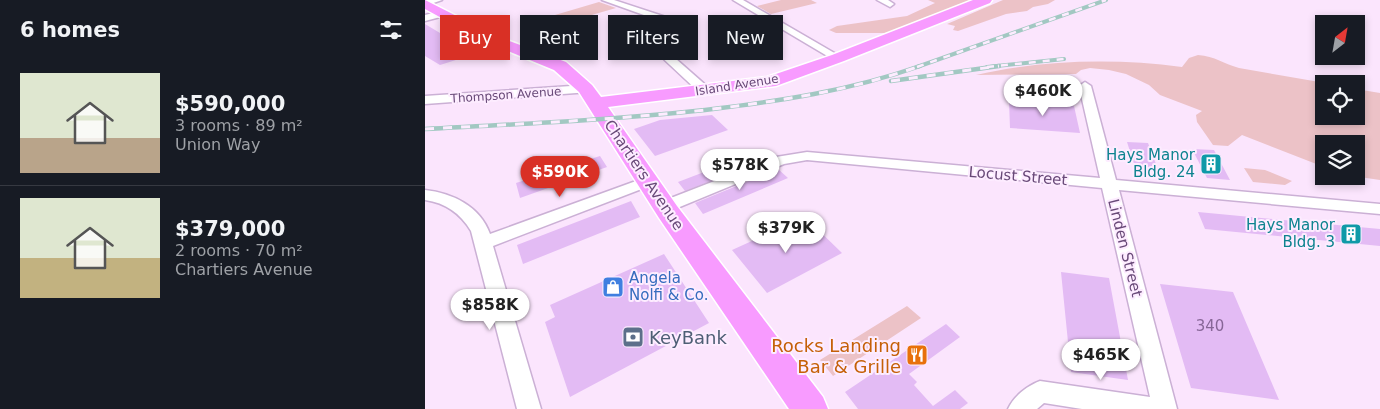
<!DOCTYPE html>
<html lang="en">
<head>
<meta charset="utf-8">
<style>
  :root { --surface:#171b24; --page:#20242c; --text:#f1f3f6; --muted:#9ea1a6; --line:#363941; --accent:#d93025 }
  body { margin:0; font-family:"DejaVu Sans",sans-serif; background:var(--page); color:var(--text); height:100vh; display:flex; flex-direction:column; font-size:19px; white-space:nowrap }
  * { box-sizing:border-box; margin:0 }
  p { font-size:16px; color:var(--muted) }
  .icon { flex:none; width:28px; height:28px; fill:none; stroke:currentColor; stroke-width:2; stroke-linecap:round; stroke-linejoin:round }
  .map { position:relative; flex:1; overflow:hidden }
  .side { display:flex; flex-direction:column; background:var(--surface); width:425px }
  .side>* { flex:none }
  .banner { position:absolute; left:15px; top:15px; width:475px; height:45px; display:flex; gap:10px }
  .needle { width:32px; rotate:31deg }
  .controls { position:absolute; left:890px; top:15px; display:grid; gap:10px }
  .controls a { display:grid; place-items:center; width:50px; height:50px; border-radius:0px; background:var(--surface); box-shadow:0 2px 8px #0003; font-size:25px }
  .price { position:absolute; translate:-50% -42px; padding:0 11px; border-radius:18px; background:#fff; color:#222; font-size:16px; line-height:32px; filter:drop-shadow(0 1px 2px #0008) }
  .price::after { content:''; position:absolute; left:50%; top:30px; width:15px; height:11px; margin-left:-8px; background:inherit; clip-path:polygon(0 0,100% 0,50% 100%) }
  .price.on { background:var(--accent); color:#fff }
  ul { padding:0; list-style:none }
  li { display:flex; align-items:center; gap:15px; height:125px; padding:0 20px }
  li+li { border-top:1px solid var(--line) }
  li span { display:grid; place-items:center; flex:none; width:140px; height:100px; border-radius:0px; color:#555 }
  li>.icon { margin-inline-start:auto }
  span .icon { width:60px; height:60px; fill:#fffc; stroke-width:1 }
  li b { font-size:21px }
  h2 { display:flex; justify-content:space-between; align-items:center; height:60px; padding:0 20px; font-size:21px }
  .chip { padding:0 18px; border-radius:0px; background:var(--surface); box-shadow:0 2px 8px #0003; font-size:18px; line-height:45px }
  .chip.on { background:var(--accent); color:#fff }
  main { display:flex; flex:1; min-height:0 }
  .map>svg:first-child { display:block }
  .green { fill:#ecc2c7 }
  .building { fill:#e3bbf4 }
  .lines { fill:none; stroke-linecap:round; stroke-linejoin:round }
  .minor-casing { stroke:#cbb0d5; stroke-width:3 }
  .primary-casing { stroke:#fff; stroke-width:3 }
  .minor { fill:#fff; fill-rule:evenodd }
  .primary { fill:#f89bff; fill-rule:evenodd }
  .rail-far1-casing { stroke:#a2c8c2; stroke-width:4 }
  .rail-casing { stroke:#a2c8c2; stroke-width:4.5 }
  .rail-far1 { stroke:#fdecff; stroke-width:2.5; stroke-dasharray:7; stroke-linecap:butt }
  .rail { stroke:#fdecff; stroke-width:3; stroke-dasharray:9; stroke-linecap:butt }
  .labels { text-anchor:middle; dominant-baseline:central; stroke-width:4; stroke-linejoin:round; paint-order:stroke }
  .far-street-label { font-size:12px; fill:#684978; stroke:#fdecff }
  .culture-label { font-size:15px; fill:#0d838f; stroke:#fdecff; text-anchor:end }
  .street-label { font-size:15px; fill:#684978; stroke:#fdecff }
  .shop-label { font-size:15px; fill:#366cbe; stroke:#fdecff; text-anchor:start }
  .near-number-label { font-size:15px; fill:#876697 }
  .near-service-label { font-size:18px; fill:#4e5e75; stroke:#fdecff; text-anchor:start }
  .near-food-label { font-size:18px; fill:#c56008; stroke:#fdecff; text-anchor:end }
</style>
</head>
<body>
<main>
<section class="side">
<h2>6 homes<svg class="icon" aria-label="filters" viewBox="0 0 24 24"><path d="M4 7h16M4 17h16"/><circle cx="9" cy="7" r="2"/><circle cx="15" cy="17" r="2"/></svg></h2>
<ul>
<li><span style="background:linear-gradient(#dfe7d0 65%,#b9a48a 0)"><svg class="icon" aria-label="home" viewBox="0 0 24 24"><path d="M3 11l9-7 9 7M6 9v11h12V9"/></svg></span><div><b>$590,000</b><p>3 rooms · 89 m²</p><p>Union Way</p></div></li>
<li><span style="background:linear-gradient(#dfe7d0 60%,#c2b280 0)"><svg class="icon" aria-label="home" viewBox="0 0 24 24"><path d="M3 11l9-7 9 7M6 9v11h12V9"/></svg></span><div><b>$379,000</b><p>2 rooms · 70 m²</p><p>Chartiers Avenue</p></div></li>
</ul>
</section>
<div class="map">
<svg width="955" height="409" viewBox="0 0 955 409">
  <rect width="100%" height="100%" fill="#fbe5fd"/>
  <path class="green" d="M356 0H386L392 3 346 14 332 6Z
    M503 0H554L468 33H411L404 30 412 26 482 16 510 3Z
    M578 0H630L623 4 608 7 602 11 581 14 533 31 528 30 530 26 522 24Z
    M174 2 191 8 146 21 130 15Z
    M773 55C790 56 799 64 814 68L906 84H899V116H931V89L955 93V180L928 176H931V144H899V167L817 135 803 146 788 145 772 122 771 115 777 111 735 95 724 85 701 74 684 70 665 68 656 70 651 74 551 75C618 60 688 58 757 67L764 58Z
    M819 168 840 170 867 181 860 185 828 182Z
    M482 306 496 318 408 376 395 360Z"/>
  <path class="building" d="M0 24 50 54 15 65 0 56Z
    M584 101 649 106 655 133 585 128Z
    M287 115 303 130 230 156 209 129 235 120Z
    M702 142 723 143 734 172 711 170Z
    M767 149 789 150 805 180 782 178Z
    M334 151 342 159 260 191 253 182Z
    M175 156 182 167 95 198 91 183Z
    M353 169 363 178 278 214 270 203Z
    M206 201 215 217 98 264 92 245Z
    M773 212 955 229V246L780 229Z
    M380 217 417 253 342 293 307 250Z
    M239 254 284 323 145 397 120 322 130 317 125 305Z
    M636 272 684 278 703 380 646 372Z
    M735 284 808 292 854 400 766 388Z
    M521 324 535 337 484 374 492 382 489 385 508 406 530 390 543 403 535 409H433L420 392Z"/>
  <g class="lines">
    <g class="minor-casing">
      <path id="minor" d="M0 0H17L0 6Z
        M177 0H189L253 21 270 17V21L226 37 284 88 286 91 284 94H276L214 36 244 24Z
        M308 0H318L418 58 413 61 409 60Z
        M452 0H463L469 4 465 7Z
        M16 11 19 12V16L0 21V15Z
        M660 82 666 86 691 180 955 204V214L694 190 752 409H657L619 403 612 409H583C589 396 602 386 615 381L725 397 677 188 382 160 359 164 245 211 239 212 233 211 231 207 233 203 351 157 382 152 675 178 654 86Z
        M161 85 167 89 165 92 0 104V96Z
        M222 177 227 179 230 182 227 185 68 246 116 409H92L46 231C35 213 21 203 0 200V190C27 193 55 206 65 234Z"/>
    </g>
    <g class="primary-casing">
      <path id="primary" d="M0 0 71 36 141 62 167 85 176 97 342 77 407 55 548 0H567L565 3 419 61 351 86 183 107 252 206 398 397 403 409H364L234 218 154 92 129 70 61 42 0 9Z"/>
    </g>
    <use href="#minor" class="minor"/>
    <use href="#primary" class="primary"/>
    <g class="rail-far1-casing">
      <path id="rail-far1" d="M492 67 681 0
        M562 67 639 59"/>
    </g>
    <g class="rail-casing">
      <path id="rail" d="M466 81 574 66
        M0 129C94 124 187 120 280 110 355 101 424 91 495 66"/>
    </g>
    <use href="#rail-far1" class="rail-far1"/>
    <use href="#rail" class="rail"/>
  </g>
  <defs>
    <g id="building-square" transform="scale(1.125)"><rect x="-9" y="-9" width="18" height="18" rx="4" fill="#0f9aa8" stroke="#fdecff"/><path d="M-4-6H4V6H1V3H-1V6H-4ZM-2.5-4.3h1.7v1.8h-1.7ZM.8-4.3h1.7v1.8H.8ZM-2.5-1h1.7V.8h-1.7ZM.8-1h1.7V.8H.8Z" fill="#fff"/></g>
    <g id="shop-square" transform="scale(1.125)"><rect x="-9" y="-9" width="18" height="18" rx="4" fill="#3f7fe0" stroke="#fdecff"/><path d="M-5-2.5h2.3a2.7 3.5 0 0 1 5.4 0H5L5.5 6h-11ZM-1.5-2.5h3a1.5 2.3 0 0 0-3 0Z" fill="#fff"/></g>
    <g id="bank-square" transform="scale(1.125)"><rect x="-9" y="-9" width="18" height="18" rx="4" fill="#5c6f8a" stroke="#fdecff"/><path d="M-6-4H6V4H-6ZM0-2.3a2.3 2.3 0 1 0 0 4.6a2.3 2.3 0 1 0 0-4.6Z" fill="#fff"/></g>
    <g id="restaurant-square" transform="scale(1.125)"><rect x="-9" y="-9" width="18" height="18" rx="4" fill="#e8710a" stroke="#fdecff"/><path d="M-5-6h1v4h1v-4h1v4h1v-4h1v5L-1.5 .5V6h-2V.5L-5-1ZM5-6V6H3V1.5H1.5Q1.5-4 5-6Z" fill="#fff"/></g>
  </defs>
  <g fill-rule="evenodd">
    <use href="#building-square" x="786" y="164"/>
    <use href="#building-square" x="926" y="234"/>
    <use href="#shop-square" x="188" y="287"/>
    <use href="#bank-square" x="208" y="337"/>
    <use href="#restaurant-square" x="492" y="355"/>
  </g>
  <g class="labels">
    <g class="far-street-label">
      <text transform="translate(312 85) rotate(-9)">Island Avenue</text>
      <text transform="translate(81 95) rotate(-4)">Thompson Avenue</text>
    </g>
    <g class="culture-label">
      <text x="770" y="155">Hays Manor<tspan x="770" dy="17">Bldg. 24</tspan></text>
      <text x="910" y="225">Hays Manor<tspan x="910" dy="17">Bldg. 3</tspan></text>
    </g>
    <g class="street-label">
      <text transform="translate(219 175) rotate(56)">Chartiers Avenue</text>
      <text transform="translate(593 176) rotate(5)">Locust Street</text>
      <text transform="translate(700 248) rotate(76)">Linden Street</text>
    </g>
    <g class="shop-label">
      <text x="204" y="278">Angela<tspan x="204" dy="17">Nolfi &amp; Co.</tspan></text>
    </g>
    <g class="near-number-label">
      <text x="785" y="326">340</text>
    </g>
    <g class="near-service-label">
      <text x="224" y="337">KeyBank</text>
    </g>
    <g class="near-food-label">
      <text x="476" y="345">Rocks Landing<tspan x="476" dy="21">Bar &amp; Grille</tspan></text>
    </g>
  </g>
</svg>
<div class="controls">
<a><svg class="needle" viewBox="-14 -14 28 28"><path d="M0-13l5 13h-10z" fill="#e53935"/><path d="M0 13l5-13h-10z" fill="#9ea1a6"/></svg></a>
<a><svg class="icon" aria-label="locate" viewBox="0 0 24 24"><circle cx="12" cy="12" r="6"/><path d="M12 2v4M12 18v4M2 12h4M18 12h4"/></svg></a>
<a><svg class="icon" aria-label="layers" viewBox="0 0 24 24"><path d="M12 4l9 5-9 5-9-5zM3 14l9 5 9-5"/></svg></a>
</div>
<b class="price" style="left:618px;top:117px">$460K</b>
<b class="price" style="left:315px;top:191px">$578K</b>
<b class="price on" style="left:135px;top:198px">$590K</b>
<b class="price" style="left:361px;top:254px">$379K</b>
<b class="price" style="left:65px;top:331px">$858K</b>
<b class="price" style="left:676px;top:381px">$465K</b>
<div class="banner">
<a class="chip on">Buy</a>
<a class="chip">Rent</a>
<a class="chip">Filters</a>
<a class="chip">New</a>
</div>
</div>
</main>
</body>
</html>
